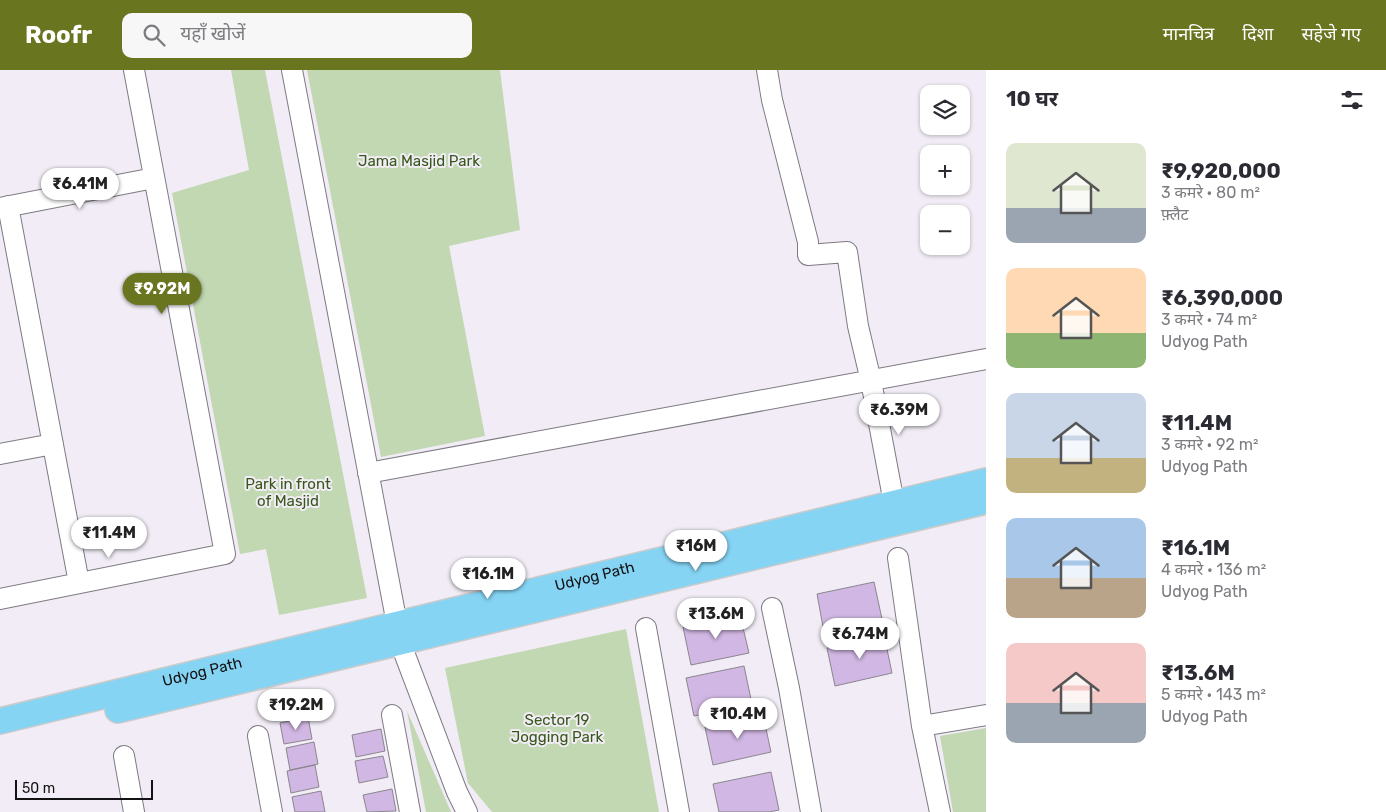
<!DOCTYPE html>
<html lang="hi">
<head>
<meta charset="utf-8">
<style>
  :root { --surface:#fff; --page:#f7f7f7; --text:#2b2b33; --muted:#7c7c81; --accent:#6a7520 }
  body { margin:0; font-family:Rubik,"Noto Sans Devanagari",sans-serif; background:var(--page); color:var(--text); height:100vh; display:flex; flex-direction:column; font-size:19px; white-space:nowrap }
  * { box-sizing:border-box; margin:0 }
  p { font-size:16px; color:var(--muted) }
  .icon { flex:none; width:28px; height:28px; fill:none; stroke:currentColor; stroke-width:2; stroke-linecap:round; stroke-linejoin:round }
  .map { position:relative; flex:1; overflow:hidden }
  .sheet { display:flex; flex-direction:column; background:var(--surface); width:400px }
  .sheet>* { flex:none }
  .buttons { position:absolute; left:920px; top:15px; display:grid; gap:10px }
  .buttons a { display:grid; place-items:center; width:50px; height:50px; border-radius:10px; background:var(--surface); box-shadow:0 1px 4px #0004; font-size:25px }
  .scale { position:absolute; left:15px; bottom:12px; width:138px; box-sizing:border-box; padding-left:5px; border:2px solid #121113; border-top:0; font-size:14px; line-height:18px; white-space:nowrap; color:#121113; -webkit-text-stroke:4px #f1ecf5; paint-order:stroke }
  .price { position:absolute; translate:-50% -42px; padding:0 11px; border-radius:18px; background:#fff; color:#222; font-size:16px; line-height:32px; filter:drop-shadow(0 1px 2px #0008) }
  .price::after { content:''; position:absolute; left:50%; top:30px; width:15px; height:11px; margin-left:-8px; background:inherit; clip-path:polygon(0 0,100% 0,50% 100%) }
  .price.selected { background:var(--accent); color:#fff }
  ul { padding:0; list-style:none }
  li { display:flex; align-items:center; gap:15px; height:125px; padding:0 20px }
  li span { display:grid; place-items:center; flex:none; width:140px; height:100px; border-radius:10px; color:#555 }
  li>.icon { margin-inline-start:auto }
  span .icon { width:60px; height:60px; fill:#fffc; stroke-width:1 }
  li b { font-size:21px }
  h2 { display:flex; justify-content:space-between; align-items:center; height:60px; padding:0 20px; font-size:21px }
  header { display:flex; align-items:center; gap:30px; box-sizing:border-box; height:70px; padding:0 25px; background:var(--accent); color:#fff }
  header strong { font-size:24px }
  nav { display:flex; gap:28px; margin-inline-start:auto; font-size:18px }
  .search { width:350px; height:45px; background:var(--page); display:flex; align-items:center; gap:12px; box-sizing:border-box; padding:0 18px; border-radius:10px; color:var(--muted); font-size:19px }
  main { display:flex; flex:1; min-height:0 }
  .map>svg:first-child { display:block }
  .green { fill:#c1d8b2 }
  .building { fill:#d1b7e3; stroke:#8b868e }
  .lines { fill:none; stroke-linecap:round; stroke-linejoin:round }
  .minor-casing { stroke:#7e7a82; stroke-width:22 }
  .major-casing { stroke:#cbcbcb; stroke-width:28 }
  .minor { stroke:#fff; stroke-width:20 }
  .major { stroke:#86d4f4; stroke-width:25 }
  .labels { text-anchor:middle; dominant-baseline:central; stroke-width:4; stroke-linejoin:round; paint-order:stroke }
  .park-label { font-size:15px; fill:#375819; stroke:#f1ecf5 }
  .street-label { font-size:15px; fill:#121113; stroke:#f1ecf5 }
</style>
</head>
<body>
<header>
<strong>Roofr</strong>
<div class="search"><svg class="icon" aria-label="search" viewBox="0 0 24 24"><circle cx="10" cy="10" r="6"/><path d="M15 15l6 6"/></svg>यहाँ खोजें</div>
<nav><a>मानचित्र</a><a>दिशा</a><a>सहेजे गए</a></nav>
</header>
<main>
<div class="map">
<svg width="986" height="742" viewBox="0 0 986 742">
  <rect width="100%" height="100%" fill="#f1ecf5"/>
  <path class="green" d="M231 0H265L367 528 279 545 266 479 240 484 172 123 249 100Z
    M307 0H500L520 160 449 176 485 366 381 387Z
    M626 559 659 742H492L468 713 445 598Z
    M407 641 451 742H426Z
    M986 658V742H953L940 666Z"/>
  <path class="building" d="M874 512 882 549 824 562 817 524Z
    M740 545 749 583 691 595 683 557Z
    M884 565 892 603 835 616 827 578Z
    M744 596 752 634 694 646 686 608Z
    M763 645 771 682 713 695 705 657Z
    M308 647 312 669 284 674 280 653Z
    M381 659 385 681 356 687 352 665Z
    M314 672 318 694 290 700 286 678Z
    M383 686 388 707 359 713 355 691Z
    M315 695 319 717 291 723 287 701Z
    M771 702 779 740 769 742H719L713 714Z
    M392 719 396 741 367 742 363 725Z
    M321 721 325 742H295L292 727Z"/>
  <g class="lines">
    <g class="minor-casing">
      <path id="minor" d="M292 0 397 554
        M767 0 772 30 808 172V185L847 182 858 256 871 311 894 433H895
        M8 136 79 513
        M0 138 154 108
        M0 384 53 374
        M368 403 986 289
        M898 488 922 656 940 742
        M0 529 225 484 134 0
        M772 538 789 618 811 742
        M646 558 679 742
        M400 572 457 722 467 742
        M392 645 410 742
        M922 656 986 645
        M258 666 272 742
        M124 686 134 742"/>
    </g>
    <g class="major-casing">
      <g id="major">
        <path d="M118 640 986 431"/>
        <path id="s1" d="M0 651 986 411"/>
      </g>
    </g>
    <use href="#minor" class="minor"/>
    <use href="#major" class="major"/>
  </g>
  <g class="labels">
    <g class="park-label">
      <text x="419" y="91">Jama Masjid Park</text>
      <text x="288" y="414">Park in front<tspan x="288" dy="17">of Masjid</tspan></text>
      <text x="557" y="650">Sector 19<tspan x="557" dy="17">Jogging Park</tspan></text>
    </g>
    <g class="street-label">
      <text stroke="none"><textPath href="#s1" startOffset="612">Udyog Path</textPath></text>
      <text stroke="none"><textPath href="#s1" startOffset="208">Udyog Path</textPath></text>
    </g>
  </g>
</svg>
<div class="buttons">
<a><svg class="icon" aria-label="layers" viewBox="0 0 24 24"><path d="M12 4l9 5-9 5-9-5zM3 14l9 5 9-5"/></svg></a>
<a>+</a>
<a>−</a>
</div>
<div class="scale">50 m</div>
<b class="price" style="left:80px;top:140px">₹6.41M</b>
<b class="price selected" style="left:162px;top:245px">₹9.92M</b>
<b class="price" style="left:899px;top:366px">₹6.39M</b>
<b class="price" style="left:109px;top:489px">₹11.4M</b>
<b class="price" style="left:696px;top:502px">₹16M</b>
<b class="price" style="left:488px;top:530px">₹16.1M</b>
<b class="price" style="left:716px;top:570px">₹13.6M</b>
<b class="price" style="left:860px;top:590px">₹6.74M</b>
<b class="price" style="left:296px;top:661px">₹19.2M</b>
<b class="price" style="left:738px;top:670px">₹10.4M</b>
</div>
<section class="sheet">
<h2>10 घर<svg class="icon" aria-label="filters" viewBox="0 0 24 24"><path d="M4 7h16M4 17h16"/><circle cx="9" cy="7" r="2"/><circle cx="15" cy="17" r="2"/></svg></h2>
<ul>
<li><span style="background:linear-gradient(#dfe7d0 65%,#9aa5b1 0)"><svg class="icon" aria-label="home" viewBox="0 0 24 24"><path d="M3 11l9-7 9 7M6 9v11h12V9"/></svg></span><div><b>₹9,920,000</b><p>3 कमरे · 80 m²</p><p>फ़्लैट</p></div></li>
<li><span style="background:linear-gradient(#ffd9b3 65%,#8fb573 0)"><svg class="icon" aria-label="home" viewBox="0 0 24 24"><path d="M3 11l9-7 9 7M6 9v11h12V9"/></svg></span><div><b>₹6,390,000</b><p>3 कमरे · 74 m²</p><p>Udyog Path</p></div></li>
<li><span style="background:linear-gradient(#c9d6e8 65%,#c2b280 0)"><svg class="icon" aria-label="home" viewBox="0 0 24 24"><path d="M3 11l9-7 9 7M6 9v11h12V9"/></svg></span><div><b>₹11.4M</b><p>3 कमरे · 92 m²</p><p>Udyog Path</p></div></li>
<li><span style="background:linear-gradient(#a9c7e8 60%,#b9a48a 0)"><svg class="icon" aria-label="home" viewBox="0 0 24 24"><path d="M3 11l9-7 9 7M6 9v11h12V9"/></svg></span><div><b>₹16.1M</b><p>4 कमरे · 136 m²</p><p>Udyog Path</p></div></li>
<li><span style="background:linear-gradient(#f6c9c9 60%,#9aa5b1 0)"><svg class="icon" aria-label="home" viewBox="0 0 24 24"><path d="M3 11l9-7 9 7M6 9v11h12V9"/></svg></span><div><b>₹13.6M</b><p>5 कमरे · 143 m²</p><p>Udyog Path</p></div></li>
</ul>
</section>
</main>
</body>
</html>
